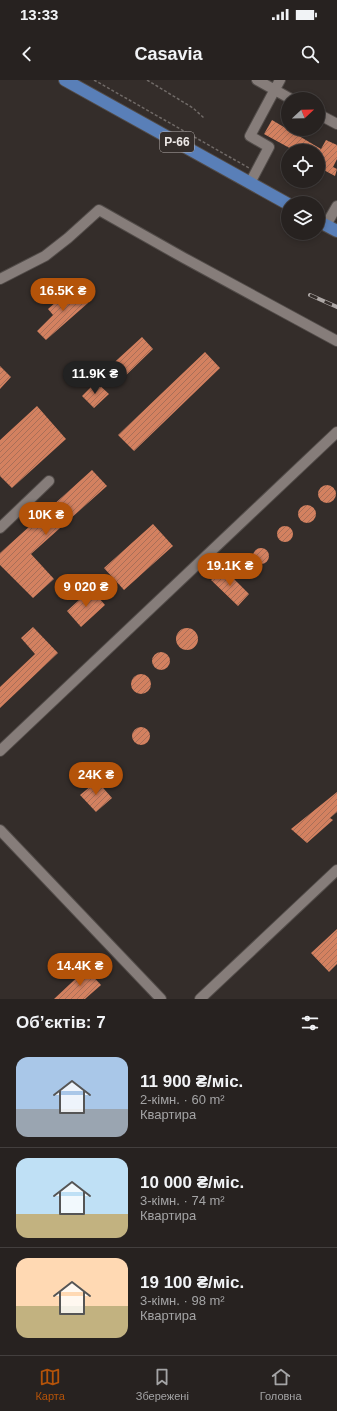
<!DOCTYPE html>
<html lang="uk">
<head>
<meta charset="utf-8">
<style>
  :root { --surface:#272220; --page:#332f2d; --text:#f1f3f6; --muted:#a4a4a5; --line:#433f3e; --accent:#b45309 }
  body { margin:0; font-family:Arial,sans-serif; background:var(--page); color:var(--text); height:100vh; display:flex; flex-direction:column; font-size:15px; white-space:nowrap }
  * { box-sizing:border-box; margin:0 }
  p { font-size:13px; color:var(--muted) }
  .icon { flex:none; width:22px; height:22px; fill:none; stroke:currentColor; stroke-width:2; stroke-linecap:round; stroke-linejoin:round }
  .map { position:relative; height:919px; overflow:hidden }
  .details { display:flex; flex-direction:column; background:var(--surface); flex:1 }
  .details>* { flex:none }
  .needle { width:26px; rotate:68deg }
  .buttons { position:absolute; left:281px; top:12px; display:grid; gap:8px }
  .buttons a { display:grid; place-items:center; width:44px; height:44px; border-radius:50%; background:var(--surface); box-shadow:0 2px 6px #0003,0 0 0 1px var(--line); font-size:20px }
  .price { position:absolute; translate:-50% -34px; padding:0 9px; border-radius:14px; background:var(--accent); color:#fff; font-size:13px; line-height:26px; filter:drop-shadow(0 1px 2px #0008) }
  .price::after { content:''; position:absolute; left:50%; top:24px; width:12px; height:9px; margin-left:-6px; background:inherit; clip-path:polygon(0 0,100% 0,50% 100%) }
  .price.on { background:#222; color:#fff }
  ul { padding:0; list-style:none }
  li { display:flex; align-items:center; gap:12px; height:100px; padding:0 16px }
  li+li { border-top:1px solid var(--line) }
  li span { display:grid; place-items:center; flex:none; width:112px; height:80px; border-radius:12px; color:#555 }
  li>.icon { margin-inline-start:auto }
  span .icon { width:48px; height:48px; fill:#fffc; stroke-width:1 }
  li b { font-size:17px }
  h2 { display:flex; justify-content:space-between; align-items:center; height:48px; padding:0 16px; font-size:17px }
  .status { display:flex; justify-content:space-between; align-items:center; height:28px; padding:0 20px; background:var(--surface); direction:ltr }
  .status svg { height:11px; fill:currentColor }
  header { display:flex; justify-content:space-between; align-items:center; height:52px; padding:0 16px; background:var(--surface); font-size:18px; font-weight:700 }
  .tab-bar { display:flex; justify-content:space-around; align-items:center; height:56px; border-top:1px solid var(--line); background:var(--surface); font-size:11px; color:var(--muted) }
  .tab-bar a { display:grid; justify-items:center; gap:2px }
  .tab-bar .on { color:var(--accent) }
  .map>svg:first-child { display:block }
  .building { fill:url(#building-hatch) }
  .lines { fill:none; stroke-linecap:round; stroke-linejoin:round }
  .minor-casing { stroke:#524c49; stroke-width:12 }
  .major-casing { stroke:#524c49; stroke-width:14 }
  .path { stroke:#706a67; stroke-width:1.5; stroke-dasharray:3 2; stroke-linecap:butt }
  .minor { stroke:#867d7a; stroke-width:10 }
  .major { stroke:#597fb8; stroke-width:12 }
  .rail-casing { stroke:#ada7a5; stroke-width:4 }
  .rail { stroke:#342d2a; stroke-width:2.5; stroke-dasharray:8; stroke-linecap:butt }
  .labels { text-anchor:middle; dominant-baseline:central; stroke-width:4; stroke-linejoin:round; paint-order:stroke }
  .shield { fill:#342d2a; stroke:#b6b0ae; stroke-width:1 }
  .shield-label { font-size:12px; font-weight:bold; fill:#ede8e6 }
</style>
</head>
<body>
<div class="status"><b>13:33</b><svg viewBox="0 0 49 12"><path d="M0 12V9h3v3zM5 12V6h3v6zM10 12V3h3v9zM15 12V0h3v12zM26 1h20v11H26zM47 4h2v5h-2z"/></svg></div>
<header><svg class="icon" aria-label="back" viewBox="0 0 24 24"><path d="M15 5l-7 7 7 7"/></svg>Casavia<svg class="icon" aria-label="search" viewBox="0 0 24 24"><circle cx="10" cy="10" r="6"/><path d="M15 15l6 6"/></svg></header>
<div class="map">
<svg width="337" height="919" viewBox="0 0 337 919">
  <defs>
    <pattern id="building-hatch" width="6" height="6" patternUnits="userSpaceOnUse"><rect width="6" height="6" fill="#d38160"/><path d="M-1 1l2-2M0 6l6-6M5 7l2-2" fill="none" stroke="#a96f58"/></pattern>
  </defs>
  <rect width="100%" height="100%" fill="#342d2a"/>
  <path class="building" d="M272 40 321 69 326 60 337 65V79L333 87 337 89 335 96 318 87V71H304L300 68 298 71H295L264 54Z
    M73 207 88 223 46 260 37 251 53 235 48 229Z
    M142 257 153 269 118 303 106 290Z
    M205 272 220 288 134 371 118 355Z
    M0 286 11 297 0 309Z
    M96 302 109 314 94 328 82 316Z
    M37 326 66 359 12 408 0 396V360Z
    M92 390 107 406 31 474 54 499 33 518 0 485V473Z
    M318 414a9 9 0 1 1 18 0a9 9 0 1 1-18 0Z
    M298 434a9 9 0 1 1 18 0a9 9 0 1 1-18 0Z
    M153 444 173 466 124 510 104 488Z
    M277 454a8 8 0 1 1 16 0a8 8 0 1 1-16 0Z
    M253 476a8 8 0 1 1 16 0a8 8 0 1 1-16 0Z
    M223 488 249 514 238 526 211 500Z
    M91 509 105 525 81 547 67 531Z
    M33 547 58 573 0 628V607L35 574 21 558Z
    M176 559a11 11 0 1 1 22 0a11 11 0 1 1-22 0Z
    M152 581a9 9 0 1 1 18 0a9 9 0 1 1-18 0Z
    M131 604a10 10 0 1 1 20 0a10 10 0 1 1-20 0Z
    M132 656a9 9 0 1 1 18 0a9 9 0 1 1-18 0Z
    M97 701 112 718 96 732 80 715Z
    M337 712V732L330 738 333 740 307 763 291 749Z
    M337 849V884L329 892 311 873Z
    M86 889 101 905 85 919H54Z"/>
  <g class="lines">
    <g class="minor-casing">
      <path id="minor" d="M257 0 291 19
        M318 34 337 44
        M250 103 269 67 250 56 280 0
        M326 145 337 126
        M0 199 45 176 68 158 99 130 184 178 337 261
        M0 448 49 401
        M0 671 337 352
        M0 750 161 919
        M200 919 337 790"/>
    </g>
    <g class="major-casing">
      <path id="major" d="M65 0 288 124
        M318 141 337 151"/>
    </g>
    <path class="path" d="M94 0 249 88
      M147 0 193 28 204 38"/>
    <use href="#minor" class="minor"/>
    <use href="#major" class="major"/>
    <g class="rail-casing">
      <path id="rail" d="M310 215 337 227"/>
    </g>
    <use href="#rail" class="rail"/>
  </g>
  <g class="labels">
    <rect class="shield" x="160" y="52" width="34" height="20" rx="3"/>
    <g class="shield-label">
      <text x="177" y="62">Р-66</text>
    </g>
  </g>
</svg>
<div class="buttons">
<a><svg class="needle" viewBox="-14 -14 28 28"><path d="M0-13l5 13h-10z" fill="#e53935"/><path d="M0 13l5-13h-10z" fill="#a4a4a5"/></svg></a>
<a><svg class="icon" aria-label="locate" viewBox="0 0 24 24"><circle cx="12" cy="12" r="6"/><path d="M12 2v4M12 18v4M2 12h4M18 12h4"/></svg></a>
<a><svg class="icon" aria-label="layers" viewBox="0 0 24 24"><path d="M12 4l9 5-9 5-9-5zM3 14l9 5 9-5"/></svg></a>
</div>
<b class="price" style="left:63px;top:232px">16.5K ₴</b>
<b class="price on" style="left:95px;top:315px">11.9K ₴</b>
<b class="price" style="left:46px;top:456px">10K ₴</b>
<b class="price" style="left:230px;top:507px">19.1K ₴</b>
<b class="price" style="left:86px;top:528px">9 020 ₴</b>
<b class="price" style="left:96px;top:716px">24K ₴</b>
<b class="price" style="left:80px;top:907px">14.4K ₴</b>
</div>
<section class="details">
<h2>Об’єктів: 7<svg class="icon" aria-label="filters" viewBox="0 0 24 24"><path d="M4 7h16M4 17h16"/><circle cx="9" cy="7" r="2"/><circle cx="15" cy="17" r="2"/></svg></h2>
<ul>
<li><span style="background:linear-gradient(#a9c7e8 65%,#9aa5b1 0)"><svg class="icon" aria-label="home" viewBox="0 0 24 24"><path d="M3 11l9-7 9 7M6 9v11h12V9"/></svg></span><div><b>11 900 ₴/міс.</b><p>2-кімн. · 60 m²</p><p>Квартира</p></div></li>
<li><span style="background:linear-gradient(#bfe0f5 70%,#c2b280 0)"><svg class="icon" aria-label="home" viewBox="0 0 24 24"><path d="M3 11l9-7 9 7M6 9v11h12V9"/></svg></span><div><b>10 000 ₴/міс.</b><p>3-кімн. · 74 m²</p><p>Квартира</p></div></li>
<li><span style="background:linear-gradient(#ffd9b3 60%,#c2b280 0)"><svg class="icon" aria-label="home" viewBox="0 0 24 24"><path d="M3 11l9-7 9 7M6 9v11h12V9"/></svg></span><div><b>19 100 ₴/міс.</b><p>3-кімн. · 98 m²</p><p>Квартира</p></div></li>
</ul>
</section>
<nav class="tab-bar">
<a class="on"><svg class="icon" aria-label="map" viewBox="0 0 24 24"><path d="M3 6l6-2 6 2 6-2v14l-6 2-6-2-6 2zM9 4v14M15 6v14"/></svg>Карта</a>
<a><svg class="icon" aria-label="saved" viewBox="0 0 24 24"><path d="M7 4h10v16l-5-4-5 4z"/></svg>Збережені</a>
<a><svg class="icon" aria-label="home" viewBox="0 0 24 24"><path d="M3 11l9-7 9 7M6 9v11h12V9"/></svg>Головна</a>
</nav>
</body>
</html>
